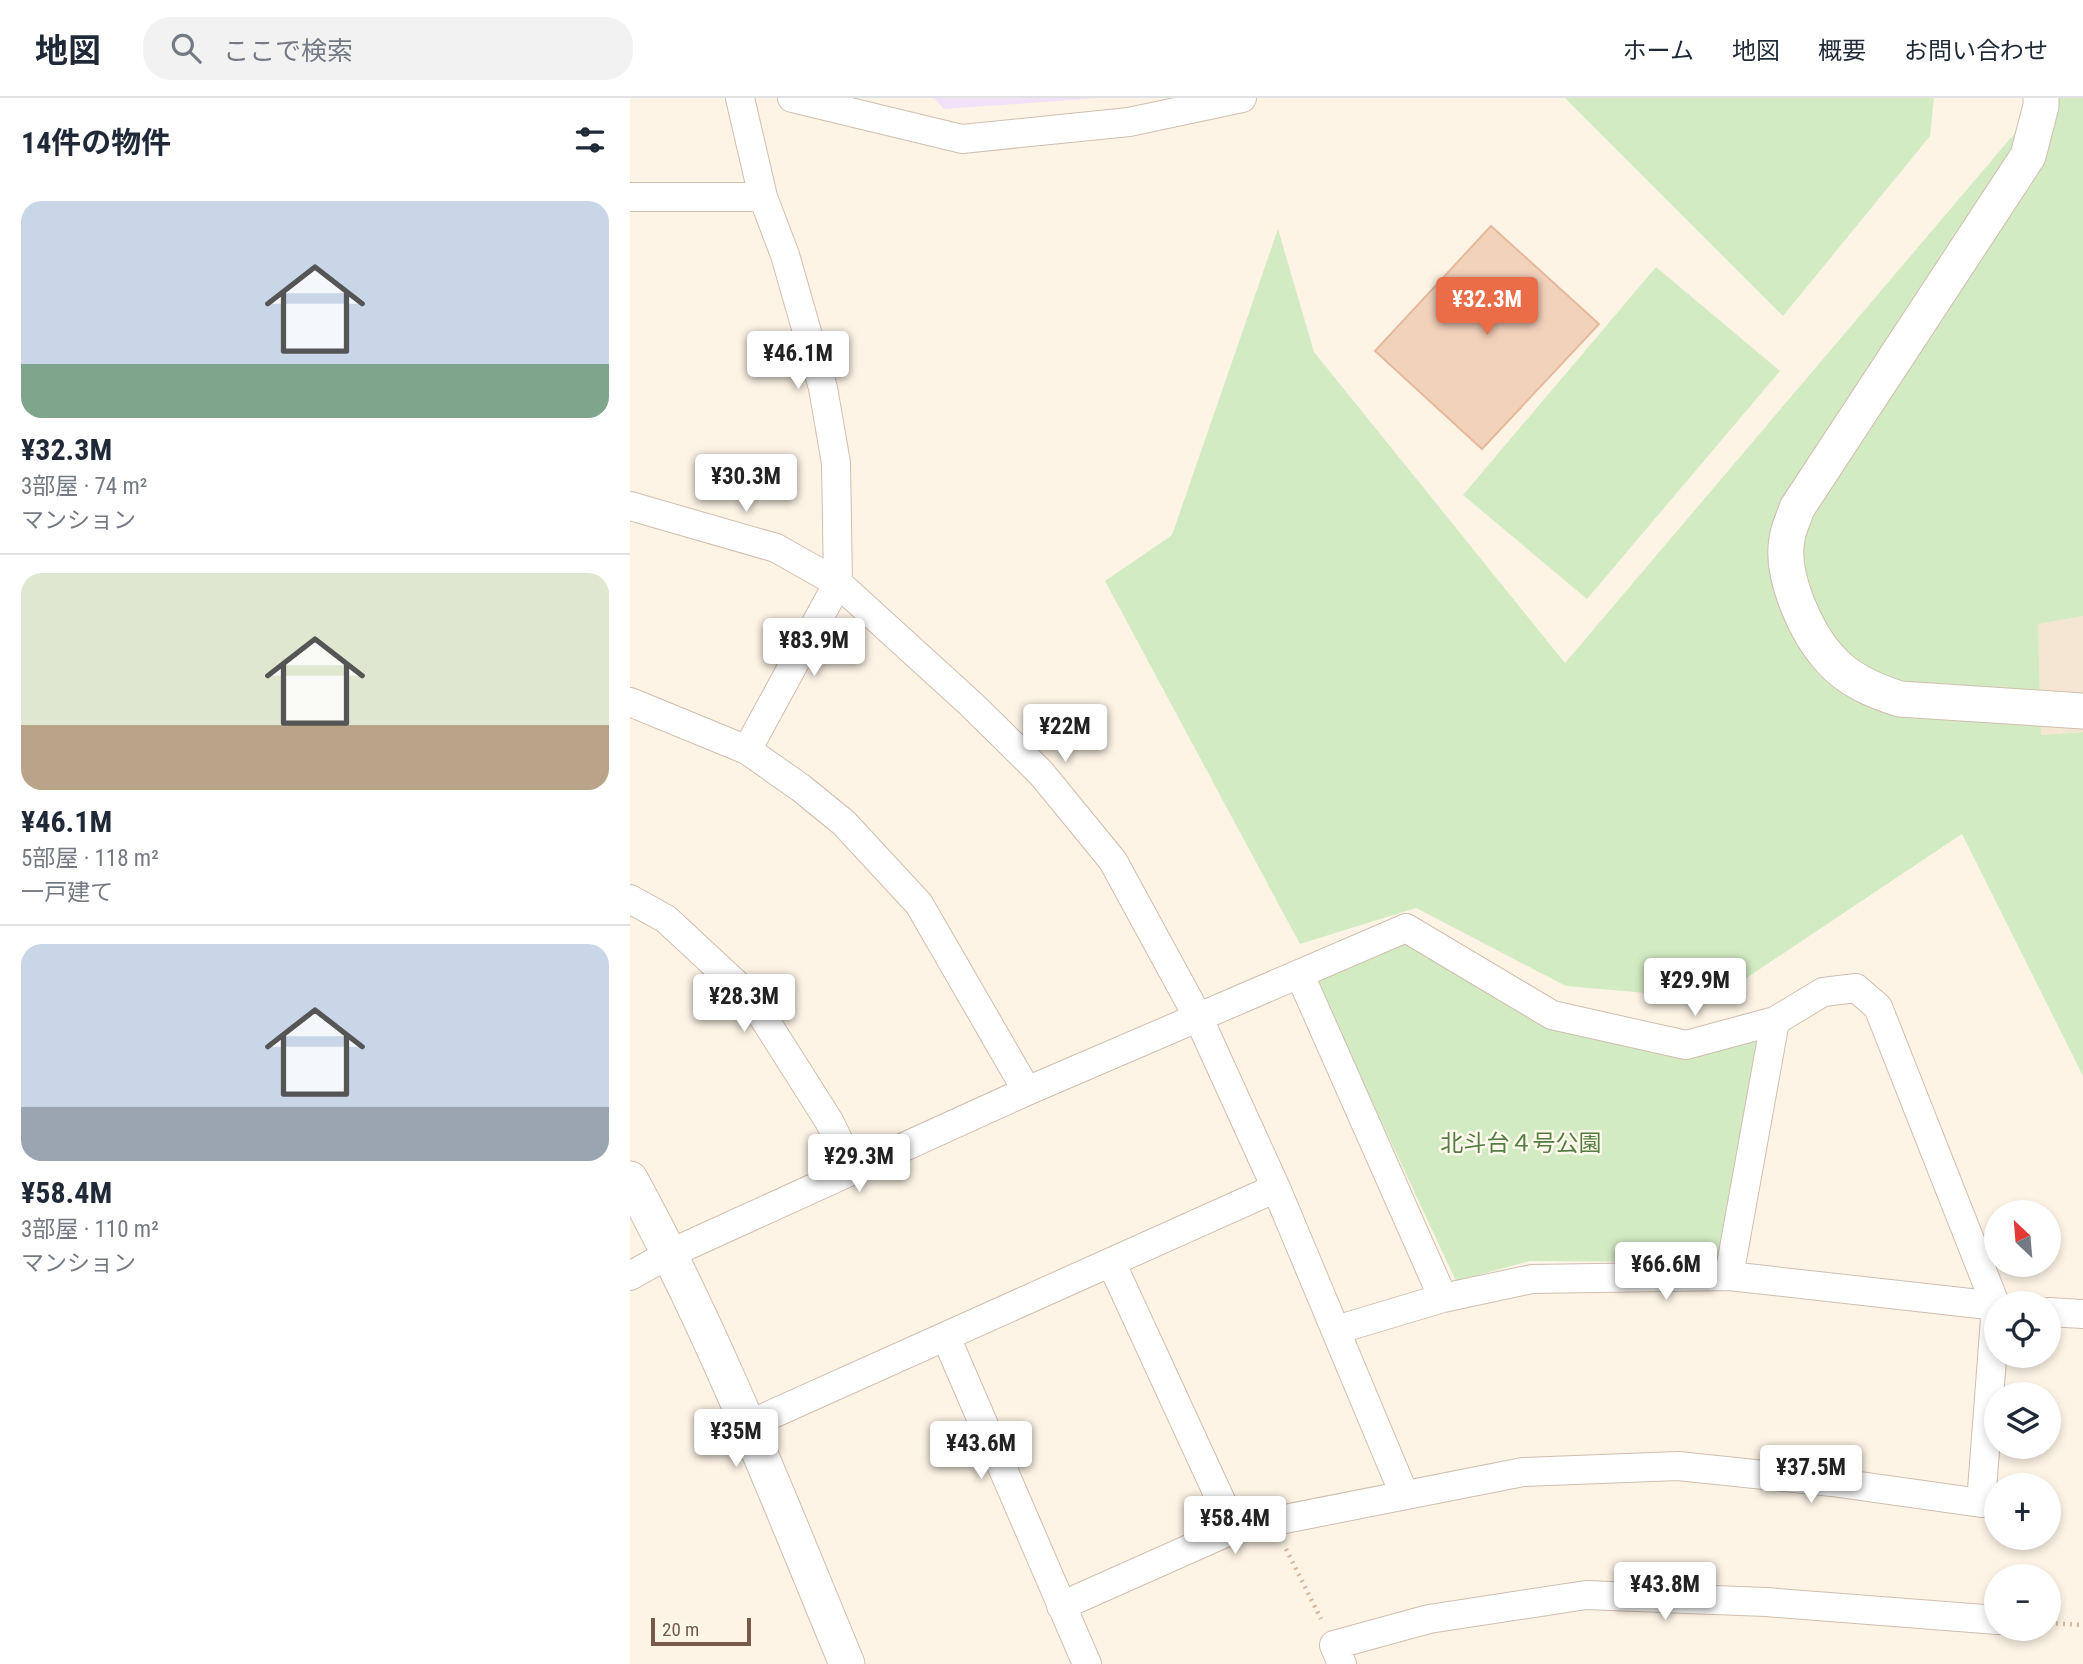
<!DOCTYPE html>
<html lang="ja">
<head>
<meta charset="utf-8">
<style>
  :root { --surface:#fff; --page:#f2f2f3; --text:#1f2937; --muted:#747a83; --line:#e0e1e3; --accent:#ea6d48 }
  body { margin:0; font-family:"Roboto Condensed","Noto Sans JP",sans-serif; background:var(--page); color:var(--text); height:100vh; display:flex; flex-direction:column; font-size:26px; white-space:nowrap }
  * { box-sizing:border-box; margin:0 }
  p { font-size:23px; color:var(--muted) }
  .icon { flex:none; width:38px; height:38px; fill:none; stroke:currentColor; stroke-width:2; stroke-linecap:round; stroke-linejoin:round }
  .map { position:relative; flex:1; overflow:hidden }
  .details { display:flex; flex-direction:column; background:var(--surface); width:630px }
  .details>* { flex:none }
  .needle { width:46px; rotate:334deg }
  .controls { position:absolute; left:1354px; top:1102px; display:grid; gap:14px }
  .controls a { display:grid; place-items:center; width:77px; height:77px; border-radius:50%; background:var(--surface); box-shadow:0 4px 10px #0003; font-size:35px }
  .scale { position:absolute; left:21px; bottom:18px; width:100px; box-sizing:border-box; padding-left:7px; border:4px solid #775a4a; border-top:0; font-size:19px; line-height:24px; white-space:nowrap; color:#775a4a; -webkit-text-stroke:5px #fff8ec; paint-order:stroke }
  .price { position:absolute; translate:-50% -60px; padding:0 16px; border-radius:7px; background:#fff; color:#222; font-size:23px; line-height:46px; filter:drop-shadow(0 2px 4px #0008) }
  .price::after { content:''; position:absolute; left:50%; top:42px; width:21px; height:16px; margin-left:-10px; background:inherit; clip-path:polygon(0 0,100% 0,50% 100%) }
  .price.current { background:var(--accent); color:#fff }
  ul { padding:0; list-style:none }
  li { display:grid; align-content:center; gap:14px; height:371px; padding:0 21px }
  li+li { border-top:2px solid var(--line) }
  li span { display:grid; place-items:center; height:217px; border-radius:21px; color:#555 }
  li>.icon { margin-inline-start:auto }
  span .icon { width:126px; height:126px; fill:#fffc; stroke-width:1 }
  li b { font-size:30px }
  h2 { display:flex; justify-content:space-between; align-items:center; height:84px; padding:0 21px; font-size:30px }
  header { display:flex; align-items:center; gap:42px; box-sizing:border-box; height:98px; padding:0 35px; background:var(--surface); border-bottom:2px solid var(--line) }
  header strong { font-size:33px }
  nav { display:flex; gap:38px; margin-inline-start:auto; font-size:24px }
  .search { width:490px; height:63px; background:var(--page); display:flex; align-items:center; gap:18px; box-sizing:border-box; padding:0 24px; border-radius:28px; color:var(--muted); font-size:26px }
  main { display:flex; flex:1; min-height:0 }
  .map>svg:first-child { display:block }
  .residential { fill:#f5e6d4 }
  .education { fill:#f1e2f9 }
  .green { fill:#d3ebc3 }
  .building { fill:#f3d2bc; stroke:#e6b99c; stroke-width:2 }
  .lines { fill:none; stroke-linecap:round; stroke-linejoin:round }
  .minor-casing { stroke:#d1beae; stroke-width:30 }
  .tertiary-casing { stroke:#d1beae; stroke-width:37 }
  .path { stroke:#d8b69f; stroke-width:4.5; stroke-dasharray:2 5; stroke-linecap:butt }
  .minor { stroke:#fff; stroke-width:28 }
  .tertiary { stroke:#fff; stroke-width:35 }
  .labels { text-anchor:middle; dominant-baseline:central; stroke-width:5; stroke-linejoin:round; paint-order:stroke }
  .park-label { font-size:23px; fill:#537d41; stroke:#fff8ec }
</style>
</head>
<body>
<header>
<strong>地図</strong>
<div class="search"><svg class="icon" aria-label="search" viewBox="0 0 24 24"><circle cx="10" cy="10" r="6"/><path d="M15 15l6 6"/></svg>ここで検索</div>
<nav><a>ホーム</a><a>地図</a><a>概要</a><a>お問い合わせ</a></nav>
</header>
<main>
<section class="details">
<h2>14件の物件<svg class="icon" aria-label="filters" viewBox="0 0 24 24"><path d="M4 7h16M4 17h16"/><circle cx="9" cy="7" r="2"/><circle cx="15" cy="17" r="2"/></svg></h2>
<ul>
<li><span style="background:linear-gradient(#c9d6e8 75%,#7fa58c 0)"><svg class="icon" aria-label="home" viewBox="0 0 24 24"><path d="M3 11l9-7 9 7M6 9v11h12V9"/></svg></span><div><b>¥32.3M</b><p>3部屋 · 74 m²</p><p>マンション</p></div></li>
<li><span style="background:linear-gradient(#dfe7d0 70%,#b9a48a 0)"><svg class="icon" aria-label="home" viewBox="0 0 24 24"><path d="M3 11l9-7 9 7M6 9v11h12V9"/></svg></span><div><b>¥46.1M</b><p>5部屋 · 118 m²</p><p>一戸建て</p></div></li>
<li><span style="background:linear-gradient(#c9d6e8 75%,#9aa5b1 0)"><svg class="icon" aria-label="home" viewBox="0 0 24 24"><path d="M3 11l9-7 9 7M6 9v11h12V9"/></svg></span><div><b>¥58.4M</b><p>3部屋 · 110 m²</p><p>マンション</p></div></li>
</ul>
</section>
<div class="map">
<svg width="1453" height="1566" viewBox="0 0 1453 1566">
  <rect width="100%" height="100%" fill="#fdf4e6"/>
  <path class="residential" d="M1453 518V634L1411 637 1408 525Z"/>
  <path class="education" d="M304 0H469L314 11Z"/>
  <path class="green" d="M935 0H1304L1300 38 1153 218Z
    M1404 0H1453V518L1408 526 1411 637 1453 634V978L1332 736 1085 901 936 888 786 810 670 846 475 483 542 437 648 131 684 254 935 565 1407 9Z
    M1026 169 1150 273 957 501 833 397Z
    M776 845 918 931 1051 961 1130 940 1088 1164 900 1163 826 1183 686 884Z"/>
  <path class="building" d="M861 128 969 226 852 351 745 253Z"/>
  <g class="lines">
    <g class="minor-casing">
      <path id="minor" d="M110 0 133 99 155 157 193 290 206 365 208 485 117 652
        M162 0 332 41 499 24 612 0
        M0 99H133
        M0 408 146 450 208 485 342 607 411 675 483 763 569 921 646 1090 774 1396
        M0 604 117 652 171 690 214 725 289 806 397 993
        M0 801 36 821 121 900 199 1023 223 1072
        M670 877 813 1200
        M481 1164 604 1431
        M0 1178 41 1155 397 993 776 830 922 917 1056 947 1145 923 1193 894 1226 890 1248 909 1366 1208 1351 1405 1202 1384 1048 1368 893 1374 604 1431 431 1508
        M1099 1178 1145 923
        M1419 1214 1453 1216
        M706 1232 813 1200 902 1181 1099 1178 1367 1208
        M316 1239 457 1566
        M118 1327 646 1090
        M712 1566 704 1547 799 1521 956 1497 1136 1504 1367 1522"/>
    </g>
    <g class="tertiary-casing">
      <path id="tertiary" d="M1411 0V8L1398 58 1167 410C1164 420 1158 431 1157 441 1150 477 1176 535 1200 561 1218 582 1244 593 1270 601L1453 613
        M0 1081C85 1236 149 1402 217 1566"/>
    </g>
    <path class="path" d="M656 1451 691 1521
      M1419 1525 1453 1527"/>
    <use href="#minor" class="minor"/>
    <use href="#tertiary" class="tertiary"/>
  </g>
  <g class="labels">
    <g class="park-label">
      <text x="891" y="1045">北斗台４号公園</text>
    </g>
  </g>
</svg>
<div class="controls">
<a><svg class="needle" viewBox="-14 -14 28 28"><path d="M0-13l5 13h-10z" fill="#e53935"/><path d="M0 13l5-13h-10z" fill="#747a83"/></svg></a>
<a><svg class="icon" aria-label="locate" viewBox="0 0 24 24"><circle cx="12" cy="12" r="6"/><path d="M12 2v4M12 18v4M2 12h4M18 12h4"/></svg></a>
<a><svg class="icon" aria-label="layers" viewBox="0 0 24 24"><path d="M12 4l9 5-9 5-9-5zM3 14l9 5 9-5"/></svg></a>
<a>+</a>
<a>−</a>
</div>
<div class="scale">20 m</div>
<b class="price current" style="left:857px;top:239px">¥32.3M</b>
<b class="price" style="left:168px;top:293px">¥46.1M</b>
<b class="price" style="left:116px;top:416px">¥30.3M</b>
<b class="price" style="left:184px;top:580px">¥83.9M</b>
<b class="price" style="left:435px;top:666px">¥22M</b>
<b class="price" style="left:1065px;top:920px">¥29.9M</b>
<b class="price" style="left:114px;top:936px">¥28.3M</b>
<b class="price" style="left:229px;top:1096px">¥29.3M</b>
<b class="price" style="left:1036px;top:1204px">¥66.6M</b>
<b class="price" style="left:106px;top:1371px">¥35M</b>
<b class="price" style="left:351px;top:1383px">¥43.6M</b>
<b class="price" style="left:1181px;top:1407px">¥37.5M</b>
<b class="price" style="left:605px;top:1458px">¥58.4M</b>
<b class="price" style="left:1035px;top:1524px">¥43.8M</b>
</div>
</main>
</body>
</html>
